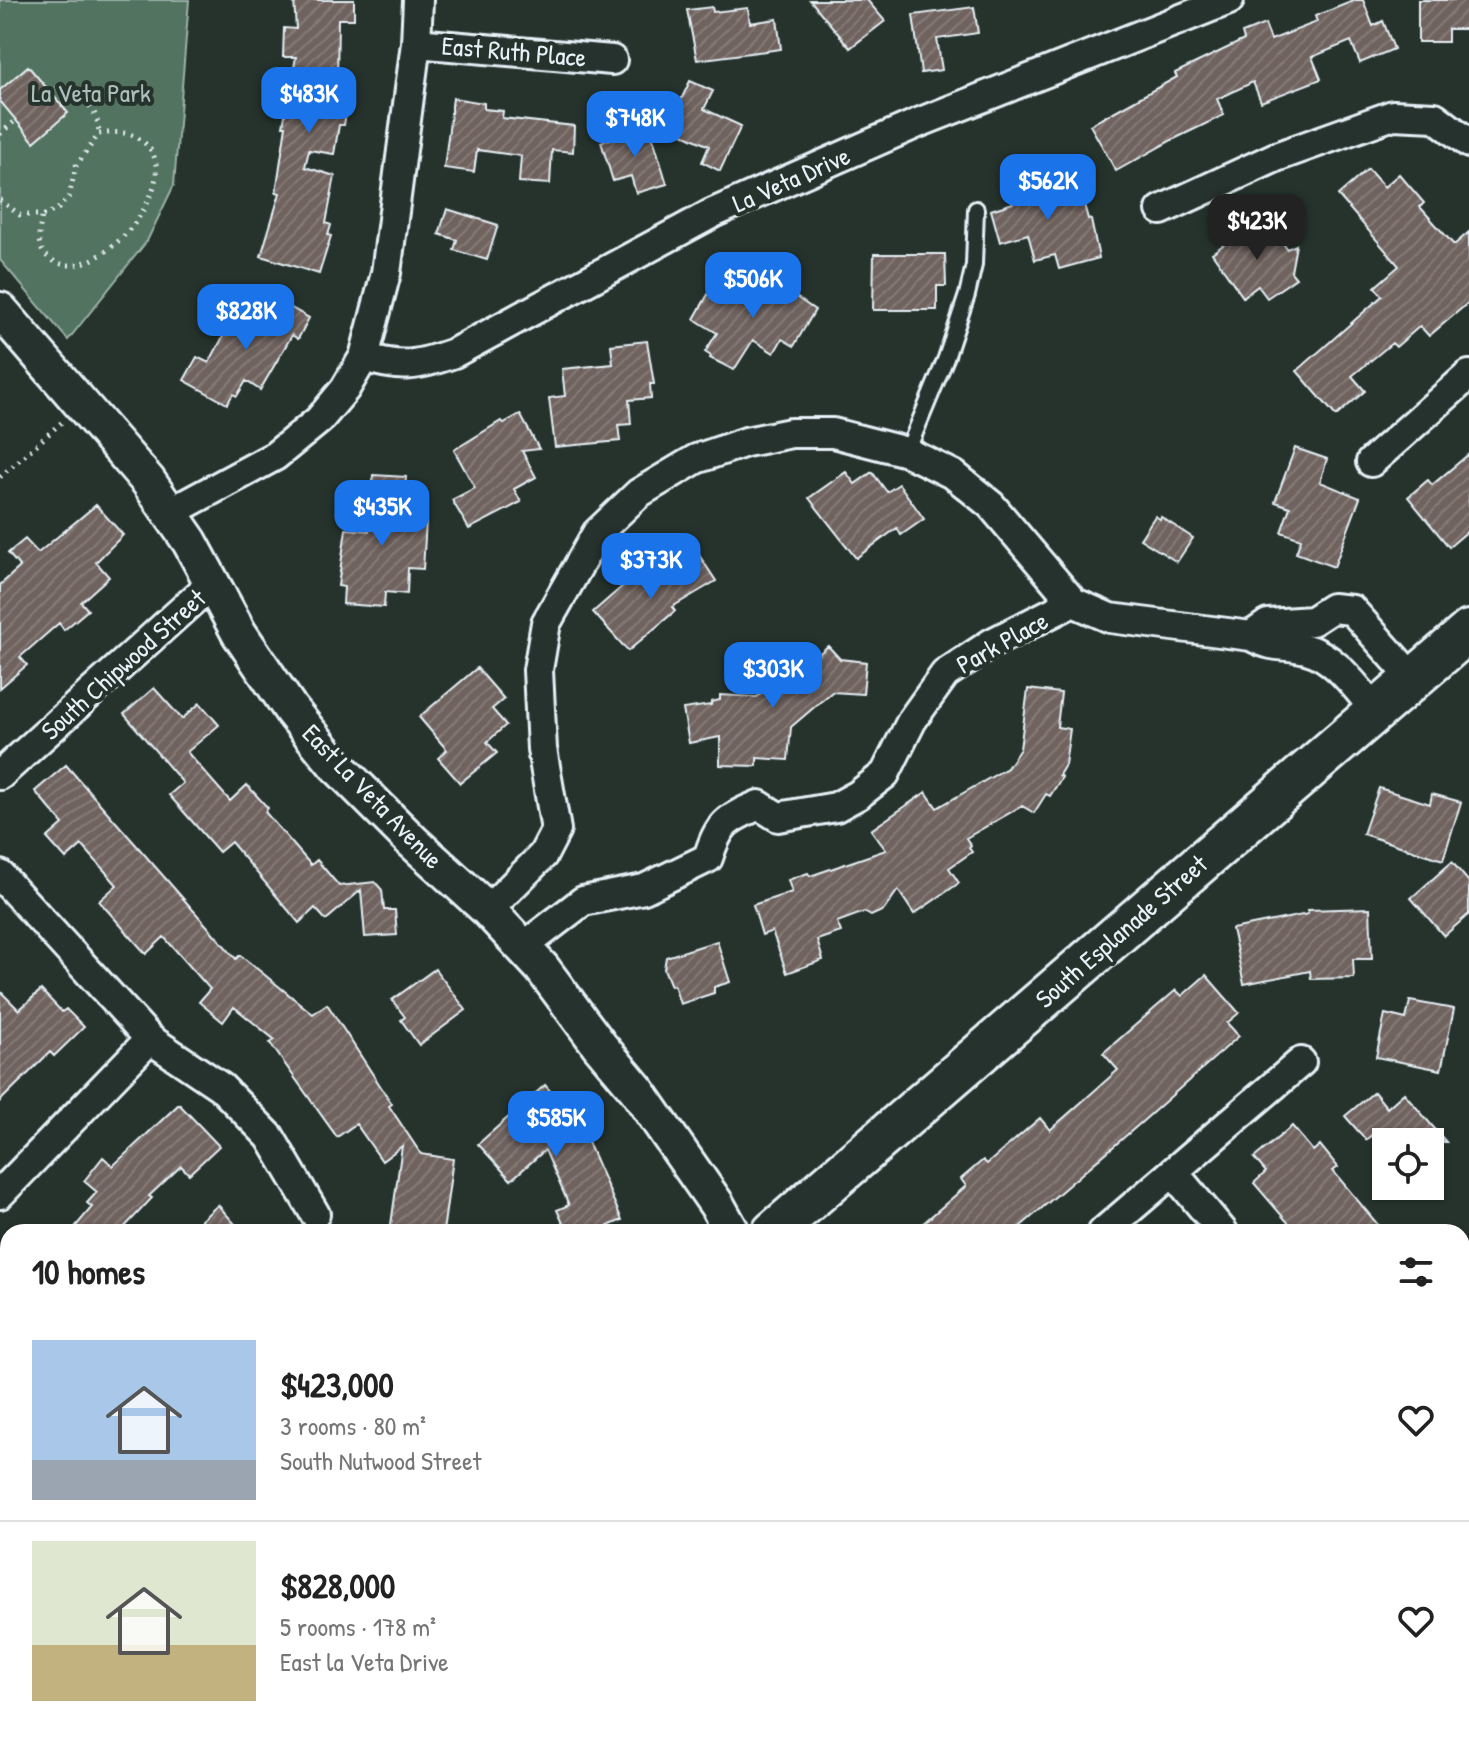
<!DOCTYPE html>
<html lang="en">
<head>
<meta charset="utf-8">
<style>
  :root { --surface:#fff; --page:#f2f2f2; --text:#222; --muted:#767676; --line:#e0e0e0; --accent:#1a73e8 }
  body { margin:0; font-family:"Patrick Hand",sans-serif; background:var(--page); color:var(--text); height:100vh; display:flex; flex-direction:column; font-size:30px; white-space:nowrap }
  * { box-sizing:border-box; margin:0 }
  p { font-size:26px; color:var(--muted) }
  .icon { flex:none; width:44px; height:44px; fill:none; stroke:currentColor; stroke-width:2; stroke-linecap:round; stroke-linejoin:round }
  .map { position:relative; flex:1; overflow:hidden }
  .side { position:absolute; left:0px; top:1224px; width:1470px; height:514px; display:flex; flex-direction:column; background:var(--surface); border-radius:24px 24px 0 0; box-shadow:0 2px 6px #0004 }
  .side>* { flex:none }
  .fabs { position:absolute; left:1372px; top:1128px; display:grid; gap:16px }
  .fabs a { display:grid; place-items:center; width:72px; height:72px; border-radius:0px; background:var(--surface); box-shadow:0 2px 6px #0004; font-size:40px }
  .price { position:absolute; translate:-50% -68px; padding:0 18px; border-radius:16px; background:var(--accent); color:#fff; font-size:26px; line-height:52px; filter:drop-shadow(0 2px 4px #0008) }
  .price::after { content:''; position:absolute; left:50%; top:48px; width:24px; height:18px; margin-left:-12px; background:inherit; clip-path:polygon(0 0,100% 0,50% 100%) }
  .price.active { background:#222; color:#fff }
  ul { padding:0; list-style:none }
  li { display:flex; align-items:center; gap:24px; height:200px; padding:0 32px }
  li+li { border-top:2px solid var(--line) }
  li span { display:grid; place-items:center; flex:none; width:224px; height:160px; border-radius:0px; color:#555 }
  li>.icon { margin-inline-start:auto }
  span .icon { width:96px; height:96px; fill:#fffc; stroke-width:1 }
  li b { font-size:34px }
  h2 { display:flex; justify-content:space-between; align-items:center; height:96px; padding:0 32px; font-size:34px }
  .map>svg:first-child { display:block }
  .built { fill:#3c413c }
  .green { fill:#51735e; stroke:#9cb2ab; stroke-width:2 }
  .building { fill:url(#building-hatch); stroke:#e8f1f8; stroke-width:2 }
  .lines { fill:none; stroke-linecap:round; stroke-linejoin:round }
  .service-casing { stroke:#e8f1f8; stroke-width:20 }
  .minor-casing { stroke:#e8f1f8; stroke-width:34 }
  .tertiary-casing { stroke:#e8f1f8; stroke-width:40 }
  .secondary-casing { stroke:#e8f1f8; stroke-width:46 }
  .path { stroke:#e8f1f8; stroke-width:5; stroke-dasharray:2 6; stroke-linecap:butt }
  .service { stroke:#26332d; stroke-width:14 }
  .minor { stroke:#26332d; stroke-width:28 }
  .tertiary { stroke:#26332d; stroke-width:34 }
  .secondary { stroke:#26332d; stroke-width:40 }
  .labels { text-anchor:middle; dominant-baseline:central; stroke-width:8; stroke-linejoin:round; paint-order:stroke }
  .street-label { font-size:26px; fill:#e8f1f8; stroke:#26332d }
  .park-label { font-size:26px; fill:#acbfba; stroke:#26332d }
</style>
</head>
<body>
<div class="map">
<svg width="1469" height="1737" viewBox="0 0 1469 1737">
  <defs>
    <pattern id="building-hatch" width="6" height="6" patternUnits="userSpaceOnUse" patternTransform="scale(2)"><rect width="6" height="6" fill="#70635e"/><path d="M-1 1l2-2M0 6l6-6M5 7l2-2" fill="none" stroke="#847a76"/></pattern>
  </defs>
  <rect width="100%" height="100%" fill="#26332d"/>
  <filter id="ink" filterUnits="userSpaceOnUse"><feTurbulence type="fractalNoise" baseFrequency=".0125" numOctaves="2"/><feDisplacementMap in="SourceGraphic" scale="16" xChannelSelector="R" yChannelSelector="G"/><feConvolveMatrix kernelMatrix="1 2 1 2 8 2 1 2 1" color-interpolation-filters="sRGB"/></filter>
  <g filter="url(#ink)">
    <path class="built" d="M768 1730H1435L1441 1737H759Z"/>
    <path class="green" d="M0 0H189L174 185 147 241 68 340 0 260Z"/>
    <path class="building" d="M294 0H354V19H338L337 83 351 85 344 125H339L334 154 309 150 305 167 335 176 326 223 331 225 328 235 331 236 319 274 261 256 280 193 276 192 286 126H283L296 57H283L284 28 296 29Z
      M810 0H867L885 21 850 48Z
      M1356 0H1363L1373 26 1383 21 1394 49 1360 63 1351 41 1312 57 1321 79 1261 102 1253 82 1217 99 1224 115 1172 140 1116 171 1090 125 1177 77 1175 73 1244 40 1242 33 1265 24 1271 40 1317 22 1315 16Z
      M1418 0H1469V29H1448V42H1418Z
      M712 7 713 12 748 8 750 23 777 19 781 49 697 60 687 10Z
      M974 7 978 33 937 39 942 70 921 73 913 15Z
      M28 66 68 113 34 142 0 101V90Z
      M690 81 713 91 704 109 741 126 720 171 702 162 709 146 668 127Z
      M453 98 484 103V109L503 111 502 118 574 126 573 152 552 150 550 184 519 182 521 156 477 150 474 172 444 168Z
      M649 125 667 184 636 193 631 176 613 181 601 142 620 136V133Z
      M1368 169 1384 187 1399 174 1424 203 1420 207 1454 245 1469 232V302L1429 336 1420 326 1396 347 1392 343 1352 376 1365 391 1336 416 1297 371 1382 296 1375 287 1399 266 1338 195Z
      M1036 172 1042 196 1079 186 1088 219 1091 220 1099 258 1059 269 1055 255 1035 260 1028 234 1000 242 991 210 1013 203 1007 180Z
      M447 209 498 225 487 260 454 250 457 240 439 234Z
      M1268 222 1287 249 1296 245 1291 272 1296 278 1267 298 1258 286 1243 297 1212 253 1242 232 1246 238Z
      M874 254H945L946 286H937V310H873Z
      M751 273 779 289 783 288 815 310 794 346 782 339 774 353 753 340 734 370 710 358 711 356 705 352 717 333 694 319 710 291 732 305Z
      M241 303 276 322 286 305 309 318 298 339 292 335 260 390 246 381 237 396 233 394 227 404 184 380 197 357 209 363Z
      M647 341 654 384H650L651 398 629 400 631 424 618 425 620 441 555 447 549 398 565 396 562 369 613 364 611 345Z
      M520 414 539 449 522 451 536 477 514 489 521 502 469 529 452 500 475 488 454 450 501 421 504 423Z
      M1295 448 1327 459 1320 482 1360 498 1334 567 1296 553 1301 539 1281 532 1290 507 1275 502Z
      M1469 454V530L1449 547 1408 497 1428 480 1432 485Z
      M846 472 855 484 872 472 887 492 899 484 924 519 901 535 897 528 856 558 809 498Z
      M373 475 406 477 403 520 426 521 423 569 408 568 407 594 385 592 384 607 343 604 344 587 338 586 346 529 369 531Z
      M96 505 123 535 96 562 109 577 81 602 88 610 64 630 59 623 20 657 27 665 0 688V585L20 567 8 553 25 539 38 553Z
      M1155 516 1160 519 1161 517 1193 538 1177 562 1140 539Z
      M699 555 716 581 672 607 675 611 628 651 593 612 640 571 652 585Z
      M828 646 840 659 866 662 863 694 832 692 791 727 788 760 757 758V766L720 765V737L689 743 683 709 711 705V702L720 700V695L757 697 810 653 814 658Z
      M477 668 504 699 492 709 506 725 487 742 497 753 460 783 438 758 447 750 419 717Z
      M154 688 182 719 200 703 219 725 187 752 230 801 247 785 268 808 265 812 311 865 317 860 339 886 375 882 382 890 384 910H395L397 935 365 937 361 890 326 920 315 908 299 923 231 842 219 852 169 795 183 783 124 714Z
      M1028 689 1061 693 1057 727 1070 729 1065 765 1059 775 1062 777 1050 796 1046 794 1034 813 1022 806 966 838 971 846 969 848 972 852 949 868 959 883 914 914 898 890 884 910 871 916 864 912 837 922 841 932 817 940 823 960 787 973 772 931 762 935 753 905 792 892 788 880 808 873 810 876 886 850 871 830 926 792 937 808 1007 768 1020 749Z
      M66 765 236 959 240 955 313 1014 327 1004 392 1104 389 1106 421 1154 453 1159 443 1232H390L402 1146 382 1161 356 1124 337 1137 270 1043 275 1040 234 1007 223 1022 199 1002 210 989 164 937 146 954 99 901 117 885 82 845 66 859 47 838 63 824 35 791Z
      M1379 788 1430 804 1432 794 1461 802 1443 860 1363 834Z
      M1452 862 1469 882V914L1444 936 1411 898Z
      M1370 908 1372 959H1353L1354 978 1311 979 1310 971 1244 984 1232 929 1308 914V910Z
      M717 941 730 982 714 987V993L680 1004 674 985 671 986 664 969 666 957Z
      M435 969 466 1010 419 1045 401 1020 405 1017 392 1000Z
      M1206 975 1239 1013 1227 1023 1239 1036 1143 1121 1014 1232H913L966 1186 961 1179 983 1160 987 1164 1040 1118 1050 1130 1118 1070 1103 1053 1176 990 1182 996Z
      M41 990 62 1012 66 1009 84 1027 54 1056 50 1052 0 1101V991L19 1010Z
      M1410 1001 1454 1009 1441 1070 1376 1057 1385 1014 1406 1019Z
      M545 1085 581 1126 622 1220 595 1232H567L557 1210 569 1205 545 1150 511 1180 478 1144Z
      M1374 1092 1387 1108 1404 1093 1446 1142H1381L1374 1133 1366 1140 1345 1116Z
      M179 1104 219 1146 189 1174 181 1166 149 1196 152 1198 120 1232H71L92 1207 87 1203 97 1192 84 1181 103 1157 113 1166Z
      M1292 1126 1313 1151 1320 1145 1338 1167 1333 1171 1384 1232H1296L1254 1183 1266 1172 1254 1158Z
      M218 1205 242 1232H188Z"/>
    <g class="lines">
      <g class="service-casing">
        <path id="service" d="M907 452 946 358 967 295 974 265 976 209"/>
      </g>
      <g class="minor-casing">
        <path id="minor" d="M416 43 612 60
          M1161 210 1276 157 1393 115 1435 117 1469 143
          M364 357C402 369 417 366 454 353L713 213 918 123 1229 0
          M1371 462 1469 375
          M171 512 275 456 319 420 345 389 364 357 386 273 416 43 418 0
          M1251 636 1268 624 1312 621 1332 608 1352 610 1413 679
          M0 775 211 584
          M0 875 150 1039 221 1087 270 1137 315 1214
          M488 910 543 855 556 830 542 749 538 670 546 623 597 533 639 493 696 459 746 442 791 433H833L907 452 954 475 991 505 1073 602 1110 618 1251 636C1275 649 1282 643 1306 649 1335 656 1357 689 1376 711
          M523 947 583 901 644 889 708 858C719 823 726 819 759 805L778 817 836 807 858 795 885 774 912 720 945 674 992 643 1073 602
          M1173 1172 1223 1232
          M0 1194 150 1039
          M1103 1232 1301 1062
          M0 1421 8 1423
          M1462 1530 1469 1538"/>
      </g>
      <g class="tertiary-casing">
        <path id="tertiary" d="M0 310 148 481 190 542 239 633 291 710 335 764 412 841 488 910 542 968 600 1046 637 1090 717 1205 732 1232
          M338 1730 344 1737"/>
      </g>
      <g class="secondary-casing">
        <path id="secondary" d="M773 1232 1469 631
          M194 1737 202 1730"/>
      </g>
      <path class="path" d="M49 92 61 87C84 97 98 107 99 134
        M0 134 16 120
        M0 200 20 215H46L59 208 69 197 76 166 99 134C107 133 116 132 124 133 134 134 144 141 150 149 180 190 96 288 52 260 34 249 39 233 42 216
        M0 477 62 422"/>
      <use href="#service" class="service"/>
      <use href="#minor" class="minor"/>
      <use href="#tertiary" class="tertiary"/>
      <use href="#secondary" class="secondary"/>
    </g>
  </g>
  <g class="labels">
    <g class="street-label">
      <text transform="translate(514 51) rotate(5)">East Ruth Place</text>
      <text transform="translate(791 179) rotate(-24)">La Veta Drive</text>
      <text transform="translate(1002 642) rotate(-29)">Park Place</text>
      <text transform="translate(123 664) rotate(-42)">South Chipwood Street</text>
      <text transform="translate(373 796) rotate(46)">East La Veta Avenue</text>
      <text transform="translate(1121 931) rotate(-41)">South Esplanade Street</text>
    </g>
    <g class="park-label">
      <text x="91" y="92">La Veta Park</text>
    </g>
  </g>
</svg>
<div class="fabs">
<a><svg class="icon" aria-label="locate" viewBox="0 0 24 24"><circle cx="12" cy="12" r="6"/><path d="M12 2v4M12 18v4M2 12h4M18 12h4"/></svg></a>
</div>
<b class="price" style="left:309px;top:135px">$483K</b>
<b class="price" style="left:635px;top:159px">$748K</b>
<b class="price" style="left:1048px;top:222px">$562K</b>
<b class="price active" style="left:1257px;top:262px">$423K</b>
<b class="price" style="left:753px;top:320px">$506K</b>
<b class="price" style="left:246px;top:352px">$828K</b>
<b class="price" style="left:382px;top:548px">$435K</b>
<b class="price" style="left:651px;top:601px">$373K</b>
<b class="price" style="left:773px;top:710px">$303K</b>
<b class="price" style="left:556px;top:1159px">$585K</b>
<section class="side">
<h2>10 homes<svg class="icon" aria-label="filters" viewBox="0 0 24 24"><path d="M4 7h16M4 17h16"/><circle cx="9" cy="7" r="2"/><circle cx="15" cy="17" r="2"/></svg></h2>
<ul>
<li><span style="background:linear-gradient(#a9c7e8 75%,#9aa5b1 0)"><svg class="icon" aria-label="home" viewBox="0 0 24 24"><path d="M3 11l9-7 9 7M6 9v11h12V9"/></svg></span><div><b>$423,000</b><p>3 rooms · 80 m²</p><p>South Nutwood Street</p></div><svg class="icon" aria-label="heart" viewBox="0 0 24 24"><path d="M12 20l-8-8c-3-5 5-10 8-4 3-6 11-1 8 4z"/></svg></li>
<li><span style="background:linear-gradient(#dfe7d0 65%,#c2b280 0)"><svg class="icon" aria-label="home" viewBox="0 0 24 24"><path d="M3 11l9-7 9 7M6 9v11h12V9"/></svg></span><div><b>$828,000</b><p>5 rooms · 178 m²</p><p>East la Veta Drive</p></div><svg class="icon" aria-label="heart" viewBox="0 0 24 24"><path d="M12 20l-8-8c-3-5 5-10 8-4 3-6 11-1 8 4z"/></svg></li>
</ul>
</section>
</div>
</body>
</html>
